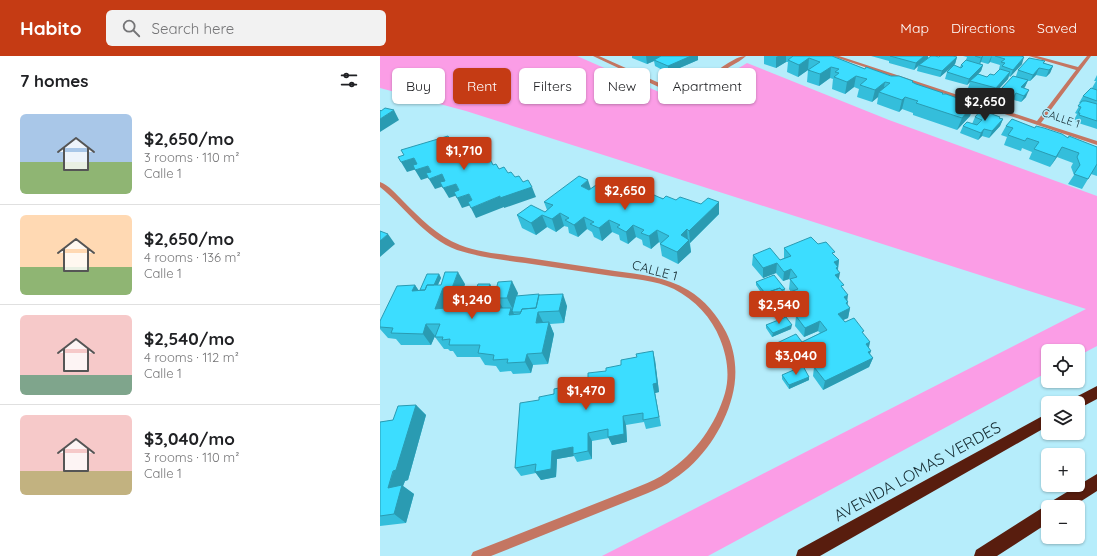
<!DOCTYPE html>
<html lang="en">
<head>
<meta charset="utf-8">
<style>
  :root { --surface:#fff; --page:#f2f2f2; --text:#202124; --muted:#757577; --line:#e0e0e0; --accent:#c53b14 }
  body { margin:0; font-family:Quicksand,sans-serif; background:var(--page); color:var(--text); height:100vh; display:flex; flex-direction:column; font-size:15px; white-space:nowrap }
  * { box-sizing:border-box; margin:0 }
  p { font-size:13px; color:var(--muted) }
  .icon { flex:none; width:22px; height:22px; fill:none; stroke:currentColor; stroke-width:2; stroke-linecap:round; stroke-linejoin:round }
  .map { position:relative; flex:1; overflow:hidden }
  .side { display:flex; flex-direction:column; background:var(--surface); width:380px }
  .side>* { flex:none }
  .hud { position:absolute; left:12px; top:12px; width:380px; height:36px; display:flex; gap:8px }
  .fabs { position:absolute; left:661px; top:288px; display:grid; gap:8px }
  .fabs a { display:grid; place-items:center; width:44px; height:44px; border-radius:6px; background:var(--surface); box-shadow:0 1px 3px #0004; font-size:20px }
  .price { position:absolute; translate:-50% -34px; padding:0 9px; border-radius:4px; background:var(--accent); color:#fff; font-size:13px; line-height:26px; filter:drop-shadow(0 1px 2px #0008) }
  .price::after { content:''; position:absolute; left:50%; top:24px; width:12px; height:9px; margin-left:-6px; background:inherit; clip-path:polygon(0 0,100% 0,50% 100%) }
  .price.on { background:#222; color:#fff }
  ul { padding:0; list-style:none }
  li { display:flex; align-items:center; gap:12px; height:100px; padding:0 20px }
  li+li { border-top:1px solid var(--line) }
  li span { display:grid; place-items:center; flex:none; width:112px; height:80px; border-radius:6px; color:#555 }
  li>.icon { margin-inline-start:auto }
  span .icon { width:48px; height:48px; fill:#fffc; stroke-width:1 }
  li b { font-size:17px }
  h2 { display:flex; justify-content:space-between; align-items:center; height:48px; padding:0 20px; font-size:17px }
  .chip { padding:0 14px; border-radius:6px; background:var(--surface); box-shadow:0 1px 3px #0004; font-size:14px; line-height:36px }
  .chip.on { background:var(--accent); color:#fff }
  header { display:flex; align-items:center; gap:24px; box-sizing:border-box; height:56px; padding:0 20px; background:var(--accent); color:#fff }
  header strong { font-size:19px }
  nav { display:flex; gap:22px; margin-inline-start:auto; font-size:14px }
  .search { width:280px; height:36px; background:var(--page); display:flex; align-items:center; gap:10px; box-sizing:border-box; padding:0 14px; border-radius:6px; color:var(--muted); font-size:15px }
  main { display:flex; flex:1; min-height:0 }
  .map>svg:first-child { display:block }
  .green { fill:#fb9de6 }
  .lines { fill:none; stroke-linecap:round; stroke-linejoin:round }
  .street { fill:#c47662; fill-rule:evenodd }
  .highway { fill:#581d0e; fill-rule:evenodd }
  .wall { fill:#34bedb; fill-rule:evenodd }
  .shaded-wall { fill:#2a9bb2 }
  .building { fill:#3cddff; stroke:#2a9bb2 }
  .labels { text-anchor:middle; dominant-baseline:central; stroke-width:3; stroke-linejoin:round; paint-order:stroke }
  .far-street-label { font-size:11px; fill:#142a30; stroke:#b6edfb }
  .street-label { font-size:13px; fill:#142a30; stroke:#b6edfb }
  .near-street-label { font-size:16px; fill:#142a30; stroke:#b6edfb }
</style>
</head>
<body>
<header>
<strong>Habito</strong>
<div class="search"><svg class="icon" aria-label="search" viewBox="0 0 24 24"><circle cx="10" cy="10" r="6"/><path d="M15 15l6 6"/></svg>Search here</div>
<nav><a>Map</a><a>Directions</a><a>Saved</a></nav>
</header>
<main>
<section class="side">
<h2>7 homes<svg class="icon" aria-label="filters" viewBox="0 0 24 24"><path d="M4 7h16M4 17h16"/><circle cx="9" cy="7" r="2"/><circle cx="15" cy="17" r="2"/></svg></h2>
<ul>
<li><span style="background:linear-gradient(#a9c7e8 60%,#8fb573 0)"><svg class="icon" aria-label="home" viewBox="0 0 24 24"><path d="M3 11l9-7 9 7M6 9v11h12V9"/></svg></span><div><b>$2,650/mo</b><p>3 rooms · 110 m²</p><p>Calle 1</p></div></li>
<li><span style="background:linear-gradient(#ffd9b3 65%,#8fb573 0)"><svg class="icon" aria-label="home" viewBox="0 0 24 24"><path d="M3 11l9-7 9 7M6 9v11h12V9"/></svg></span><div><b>$2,650/mo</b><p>4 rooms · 136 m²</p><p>Calle 1</p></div></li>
<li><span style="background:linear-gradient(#f6c9c9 75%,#7fa58c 0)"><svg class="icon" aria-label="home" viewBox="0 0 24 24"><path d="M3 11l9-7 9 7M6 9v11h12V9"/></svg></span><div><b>$2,540/mo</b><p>4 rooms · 112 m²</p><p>Calle 1</p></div></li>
<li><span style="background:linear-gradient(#f6c9c9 70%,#c2b280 0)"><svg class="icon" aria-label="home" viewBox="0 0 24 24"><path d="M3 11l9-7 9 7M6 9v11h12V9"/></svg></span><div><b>$3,040/mo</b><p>3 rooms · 110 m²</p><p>Calle 1</p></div></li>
</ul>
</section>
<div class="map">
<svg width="717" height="500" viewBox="0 0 717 500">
  <rect width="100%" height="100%" fill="#b6edfb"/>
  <path class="green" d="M0 0H197L279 36C317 42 336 25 367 7L509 64 717 140V290L698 300V295H668V316L328 500H222L706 253 86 55 0 32Z"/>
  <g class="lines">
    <path class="street" d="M213 0H219L286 30C300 30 313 28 325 22 337 16 354 0 366 0 362 4 356 7 351 10 330 24 311 33 285 34Z
      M452 0H459L657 65 696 14 649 0H657L698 11 707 0H711L661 67 717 85V89Z
      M0 126C9 129 17 139 23 145 40 162 57 180 80 189 100 197 122 198 142 201 173 206 204 210 235 215 260 218 286 221 308 234 325 244 337 259 346 276 356 296 358 319 352 341 344 372 322 405 294 423 286 429 277 433 268 437L111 500H91L93 496 260 430C270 426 279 422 287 416 315 398 336 368 345 337 350 319 347 300 340 283 332 262 315 244 294 233 275 224 253 223 232 220 203 216 174 211 145 207 122 204 99 201 77 194 45 182 26 152 0 131Z"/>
    <path class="highway" d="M717 330V343L698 353V347H690L692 343Z
      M668 357V370L440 500H416L418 494Z
      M717 418V435L692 451H668V467L617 500H594L596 494 662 452 668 450 670 451 672 445Z"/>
  </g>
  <path class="wall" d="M252 0H318V4L288 17 275 10 274 5 267 8 252 2Z
    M384 0H452L485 13 511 20 533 25 532 26 563 38 594 48 590 60 577 74 533 59V57L522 53 519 56 497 48 498 41 492 46 477 41 479 33 474 31 465 38 452 33 453 23 450 22 439 30 427 26 428 14 418 21 407 16 408 6H406L396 12 384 8Z
    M491 0H548V2L559 1H577L575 8 560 21 537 15 538 10 534 14 509 7V5Z
    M583 0H641L642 8 630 21 629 20 628 23 613 39 588 32 590 26 587 29 565 23 567 16 580 11 581 9 586 4 587 1ZM601 6 608 8 610 6 620 9 619 13H620L614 19 607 21 598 18 601 15 603 9 600 7Z
    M665 5 664 7 673 10 670 17 666 21 656 19 650 25H648L644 32 646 41 641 46 634 44 631 46 618 40 621 33 636 20 638 14Z
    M717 19V73L711 71 695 66 696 64H694L697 58 695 57 701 47H699L703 40 712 32 716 25H714Z
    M595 61 620 62 623 63 620 70 609 82 602 80 598 84 580 77 583 70 592 68Z
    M626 70 655 72 717 91V120L711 118 702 133 688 128 694 119 691 111 693 107 677 101 670 111 649 103 652 96 642 92 641 95 624 89 627 81 621 79Z
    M211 133H225L296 144 339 158 310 187 311 196 298 208 282 200 280 188V187L279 186 271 193 263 189 262 184 256 181 248 188 240 184 239 179 232 176 222 185 214 181 212 176 207 173 198 181 189 177 188 171 184 170 176 176 167 171 156 179 142 172 137 159 165 156 167 154 164 146Z
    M438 188 454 199 459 204 458 214 459 224 467 244 468 246 467 249 470 252 468 262 463 264 465 266 483 278 490 286 489 292 490 298 493 302 489 311 443 334 433 320 434 311 435 310 433 307 426 310 418 299 402 305 396 296 397 287 422 286 440 277 438 275 424 281 415 270 416 260H417L415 258 409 261 401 251 387 257 381 249V239L382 238 376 229V226L405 233 404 237 405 238 411 236 409 233 410 224 409 223 403 225 396 217 383 222 372 209 373 199 400 204 404 202V192Z
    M59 218 61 222 58 229 85 228 81 239 92 244 110 228 112 232 110 238 138 237 137 240 160 239 187 250 184 267 170 268 174 278 168 308 153 309 151 317 133 318 131 315 120 316 116 310 105 309 100 301H77L73 295H70L68 293H64L55 281V280L51 289H21L16 283 8 282 0 273V265L35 229 39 235H40V234Z
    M386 269 411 273 392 281 386 272Z
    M275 304 279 336 275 337 281 370 266 373 264 366 246 369 247 386 232 389 229 382 212 385V403L197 406 194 400 177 403 176 421 161 424 156 417 141 420 135 412 159 344 193 329 208 324 226 315Z
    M402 319 429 321V324L409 333 402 323Z
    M36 349 46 359 28 424 25 425 23 430 34 438 26 467 0 470V366L13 364Z"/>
  <path class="shaded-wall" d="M266 0H286L274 4V5L267 8Z
    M311 0H318V4L288 17V10Z
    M398 0H406V6L396 12V1Z
    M544 0H548V2L539 9 534 14 536 7Z
    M603 0 601 6 599 8 601 2Z
    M612 0 610 6 608 8 611 1Z
    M577 1 575 8 560 21 562 15Z
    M644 1 642 8 630 21 633 14Z
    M429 2 428 14 418 21 419 9Z
    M603 9 601 15 587 29 589 23Z
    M673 10 670 17 666 21 669 14Z
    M451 11 450 22 439 30 440 18Z
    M659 12 656 19 650 25 653 19Z
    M630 16 628 23 613 39 616 32Z
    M476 20 474 31 465 38 467 26Z
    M648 24 645 31 638 38 641 31Z
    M505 26 503 37 499 36 498 41 492 46 495 34Z
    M649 34 646 41 641 46 644 40Z
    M636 37 634 44 631 46 634 40Z
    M525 41 522 53 519 56 522 44Z
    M594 48 590 60 577 74 582 62Z
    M14 54 19 64 0 76V63Z
    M623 63 620 70 609 82 612 75Z
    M604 73 602 80 598 84 601 77Z
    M682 91 677 101 670 111Z
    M34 102 40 112 27 116 21 106Z
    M48 110 53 120 41 124 35 114Z
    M62 118 67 129 55 133 49 123Z
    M208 124 212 136 201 130Z
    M76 128 81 138 69 142 63 132Z
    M152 131 156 141 124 152V151L96 162 91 152 120 140Z
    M89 138 94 148 82 152 77 142Z
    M339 146V158L310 187 309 175Z
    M180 157 184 170 176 176 172 163Z
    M162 159 167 171 156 179 151 167Z
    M204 161 207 173 198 181 194 169Z
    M229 164 232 176 222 185 219 172Z
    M253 169 256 181 248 188 246 176Z
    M307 173 308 185 309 184 311 196 298 208 297 196 301 179Z
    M277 174 279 186 271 193 269 180Z
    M8 178 15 188 0 201V185Z
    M459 204 457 218 460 217 458 227 453 229 454 206Z
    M397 207 396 217 383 222V212Z
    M411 213 409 223 403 225 404 216Z
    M78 216 85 228 80 244 72 232Z
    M59 218 61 222 54 237 52 233Z
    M132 225 138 237 133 254 127 242Z
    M110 228 112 232 107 248 105 244Z
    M35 229 43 241 32 235Z
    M63 232 70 244 63 265 55 253Z
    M183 238 187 250 184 267 179 255Z
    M89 239 96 251 87 245Z
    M468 239 467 247 468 246 466 254 470 252 468 262 456 267 458 258 464 241Z
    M402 241 401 251 387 257 388 247Z
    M117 242 124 254 114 252Z
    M417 248 415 258 409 261 410 251Z
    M131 252 137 264 129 259Z
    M158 256 164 268 156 267Z
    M440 265 438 275 424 281 425 272Z
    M169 266 174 278 168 308 162 297Z
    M46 268 55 280 51 289 43 278Z
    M412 269 411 273 392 281 393 277Z
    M490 286 487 296 486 288Z
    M419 289 418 299 402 305 403 296Z
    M273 295 275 304 279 336 275 337 281 370 273 328Z
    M491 295 488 304 493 302 489 311 443 334 445 325 488 296Z
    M147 298 153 309 151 317 145 306Z
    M435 298 433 307 426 310 427 301Z
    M429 321V324L409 333V329Z
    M36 349 46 359 28 424 25 425 23 430 34 438 26 467 14 458 8 432Z
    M243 360 246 369 247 386 232 389 228 381Z
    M208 377 212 385V403L208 395Z
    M193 391V398L194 400 177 403 176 421 161 424 155 416 172 395Z"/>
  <path class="building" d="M281 0H311L288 10 274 4Z
    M413 0H452L485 13 486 11 511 20H519L533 25 532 26 536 28 563 37 562 38H566L594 48 582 62 536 47 538 45 525 41 522 44 499 36 510 27 505 26 495 34 480 29 487 23 476 20 467 26 454 21 459 17 455 16 459 13 451 11 440 18 428 14 440 6 429 2 419 9 408 4Z
    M510 0H544L536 7Z
    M551 0H555L559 1 560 0H573L577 1 562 15 539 9Z
    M595 0H603L601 2Z
    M615 0H641L644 1 633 14 622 10 625 7 621 6 625 3Z
    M649 2 665 5 663 7 673 10 669 14 659 12 653 19 638 14Z
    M586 4 603 9 589 23 567 16 574 9 581 12 583 10 581 9Z
    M620 13 630 16 616 32 590 25 598 18 607 21 610 18 614 19Z
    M633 20 648 24 641 31 649 34 644 40 636 37 634 40 621 33Z
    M711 32 717 34V45L703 40Z
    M702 45H706L717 48V65L699 59 700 57H698L701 51 698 50Z
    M5 52 14 54 0 63V54L1 55Z
    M601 54 620 61 619 62 623 63 612 75 604 73 601 77 583 70 587 66 597 69 602 64 595 61Z
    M632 63 655 72 656 70 664 72 682 78 688 82 689 80 717 91V108L708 123 694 118 700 109 697 101 699 97 682 91 676 101 654 93 659 86 647 82 645 85 628 79 633 72 626 70Z
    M68 80 71 85 77 83 79 88 81 87 84 92 88 91 91 96 95 95 98 100 101 99 105 105 110 103 113 109 116 108 119 113 124 111 128 117 131 116 135 121 139 120 143 126 148 124 152 131 120 142V140L91 152 88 146 92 144 89 138 77 142 74 136 79 134 76 128 63 132 60 126 65 125 62 118 49 123 46 117 51 116 48 110 35 114 33 109 37 108 34 102 21 106 18 101 24 99 21 94Z
    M199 120 208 124 201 130 209 134 216 129 225 133 229 130 248 137 252 133 272 140 274 139 283 143 286 140 296 144 300 141 321 148 328 142 339 146 309 175 307 173 301 179 309 184 297 196 280 188 289 180 277 174 269 180 261 177 264 174 253 169 246 176 237 171 240 169 229 164 219 172 210 168 214 166 204 161 194 169 185 164 189 162 180 157 172 163 162 159 151 167 137 159 151 149 165 156 173 149 164 146Z
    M0 175 8 178 0 185Z
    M431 181 438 188 446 186 455 196 452 197 459 204 454 206 458 211 456 212 460 217 455 219 464 229 461 230 468 239 464 241 468 246 466 247 470 252 458 258 465 266 474 262 484 275 482 276 490 286 486 288 491 295 488 296 493 302 445 325 434 311 442 307 435 298 427 301 419 289 403 296 397 287 416 278 422 286 447 274 440 265 425 272 416 260 424 257 417 248 410 251 402 241 388 247 381 239 400 232 405 238 418 233 410 223 417 221 411 213 404 216 397 207 383 212 373 199 390 192 400 204 411 200 404 192Z
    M65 216H78L72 232H63L55 253 65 252 69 240 89 239 87 245 98 244 100 238H115L118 226 132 225 127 242H117L114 252H131L129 259 140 258 142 253 156 252 159 239 183 238 179 255 158 256 156 267 169 266 162 297 147 298 145 306 127 307 128 303 113 304 114 299 98 297 100 289H69L70 283 62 284 63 281H55L60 268H46L43 278 11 277 13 272 0 271V265L17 230 35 229 32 235 45 234 47 229H61Z
    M47 218H59L54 229H47L45 234H40Z
    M394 219 405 233 402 234 400 232 385 237 376 226Z
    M98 228H110L106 238H100L98 244H92Z
    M159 238 156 252 142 253 141 256H133L132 255 136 240Z
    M406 261 412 269 393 277 386 269Z
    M273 295 277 327 273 328 279 361 263 364V357L243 360 244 378 228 381V373L208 377V395L193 398V391L172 395 171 413 155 416 156 408 135 412 140 347 159 344V341L174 338V333L193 329V326L208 324V317L226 315V312L241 309V304L257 301 256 298Z
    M423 310 429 321 409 329 402 319Z
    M36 349 16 414 13 415 8 432 22 429 14 458 0 460V366L13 364 18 350Z"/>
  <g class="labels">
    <g class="far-street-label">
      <text transform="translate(681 62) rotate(19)">CALLE 1</text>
    </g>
    <g class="street-label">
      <text transform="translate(275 214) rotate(15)">CALLE 1</text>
    </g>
    <g class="near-street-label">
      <text transform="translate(537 415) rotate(-29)">AVENIDA LOMAS VERDES</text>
    </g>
  </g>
</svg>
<div class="fabs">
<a><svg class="icon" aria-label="locate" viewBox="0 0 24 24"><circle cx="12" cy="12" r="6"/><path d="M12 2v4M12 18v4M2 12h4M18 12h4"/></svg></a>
<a><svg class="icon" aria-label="layers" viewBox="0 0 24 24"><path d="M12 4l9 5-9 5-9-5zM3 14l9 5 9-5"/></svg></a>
<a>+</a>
<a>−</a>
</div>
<b class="price on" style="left:605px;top:66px">$2,650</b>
<b class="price" style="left:84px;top:115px">$1,710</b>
<b class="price" style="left:245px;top:155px">$2,650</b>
<b class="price" style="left:92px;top:264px">$1,240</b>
<b class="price" style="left:399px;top:269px">$2,540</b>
<b class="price" style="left:416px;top:320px">$3,040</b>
<b class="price" style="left:206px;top:355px">$1,470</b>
<div class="hud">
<a class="chip">Buy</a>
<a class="chip on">Rent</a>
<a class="chip">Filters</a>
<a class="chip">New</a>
<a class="chip">Apartment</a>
</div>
</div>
</main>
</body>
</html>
